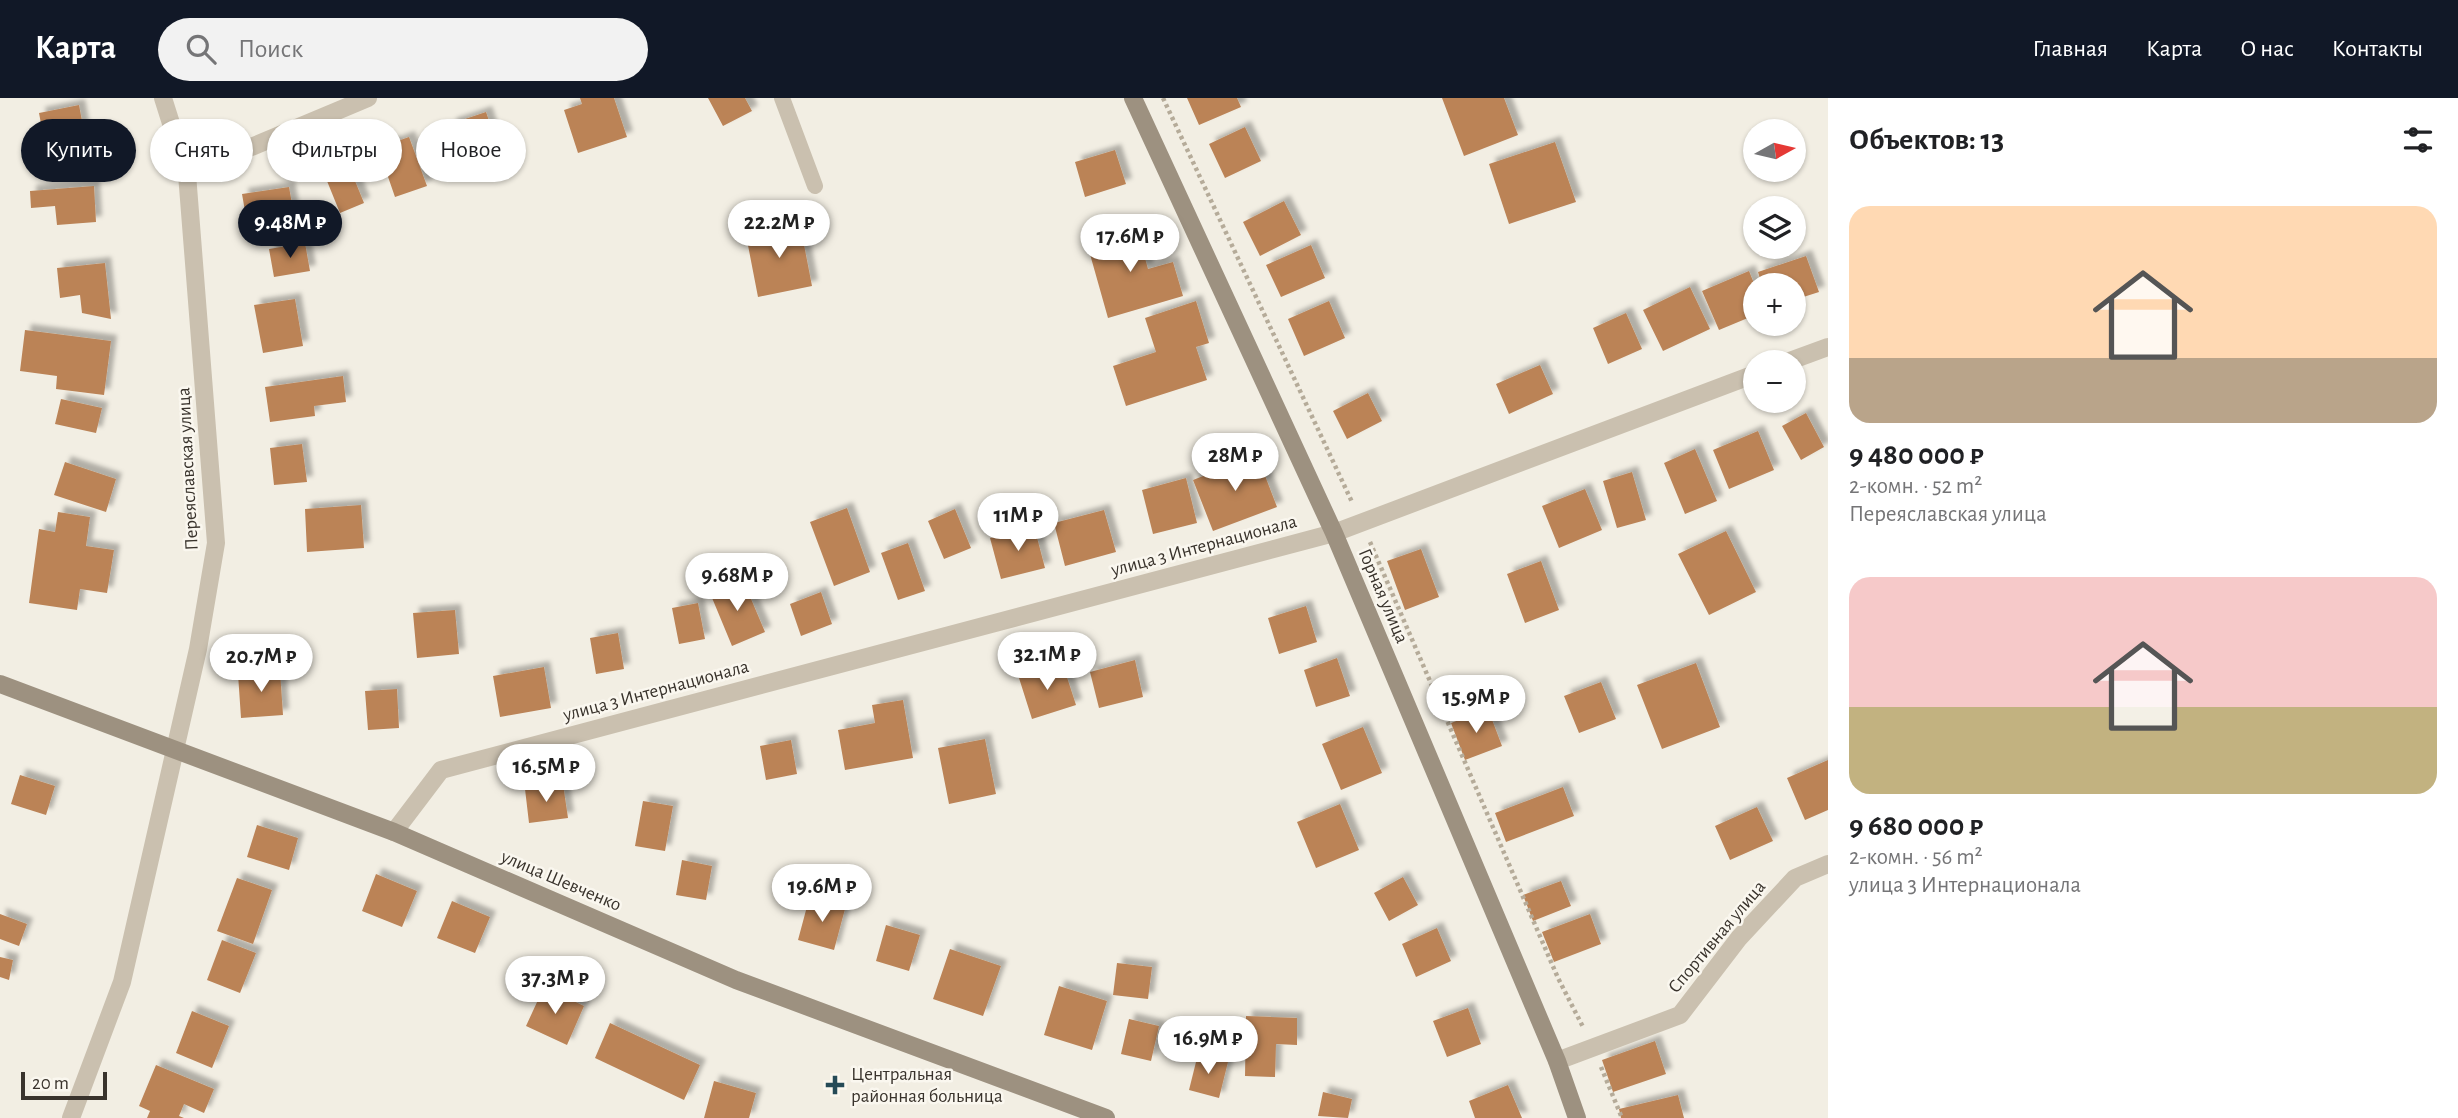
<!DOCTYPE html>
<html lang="ru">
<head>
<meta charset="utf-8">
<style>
  :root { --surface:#fff; --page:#f2f2f2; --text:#202124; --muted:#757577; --accent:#111827 }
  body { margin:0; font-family:"Alegreya Sans",sans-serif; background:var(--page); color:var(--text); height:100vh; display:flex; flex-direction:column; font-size:26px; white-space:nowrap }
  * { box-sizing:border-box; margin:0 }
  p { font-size:23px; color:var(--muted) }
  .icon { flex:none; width:38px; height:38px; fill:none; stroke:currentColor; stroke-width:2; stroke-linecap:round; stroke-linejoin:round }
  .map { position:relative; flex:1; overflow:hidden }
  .details { display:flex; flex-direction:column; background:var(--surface); width:630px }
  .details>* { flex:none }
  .top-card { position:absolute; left:21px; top:21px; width:665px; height:63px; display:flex; gap:14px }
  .needle { width:46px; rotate:82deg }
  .fabs { position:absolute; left:1743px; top:21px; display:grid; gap:14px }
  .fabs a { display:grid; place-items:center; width:63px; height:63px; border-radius:50%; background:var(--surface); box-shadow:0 2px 5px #0004; font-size:35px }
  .scale { position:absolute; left:21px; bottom:18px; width:86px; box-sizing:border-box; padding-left:7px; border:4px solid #39332c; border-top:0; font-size:19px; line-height:24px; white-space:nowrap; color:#39332c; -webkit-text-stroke:5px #faf7ef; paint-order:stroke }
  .price { position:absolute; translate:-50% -60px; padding:0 16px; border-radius:24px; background:#fff; color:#222; font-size:23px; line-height:46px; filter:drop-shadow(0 2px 4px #0008) }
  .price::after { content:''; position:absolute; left:50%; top:42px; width:21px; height:16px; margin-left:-10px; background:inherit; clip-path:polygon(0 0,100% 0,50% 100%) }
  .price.current { background:var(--accent); color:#fff }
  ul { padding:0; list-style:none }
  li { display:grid; align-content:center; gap:14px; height:371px; padding:0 21px }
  li span { display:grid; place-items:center; height:217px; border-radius:21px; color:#555 }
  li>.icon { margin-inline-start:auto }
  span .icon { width:126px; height:126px; fill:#fffc; stroke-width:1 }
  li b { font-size:30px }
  h2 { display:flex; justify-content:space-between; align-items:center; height:84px; padding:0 21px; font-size:30px }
  .tag { padding:0 24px; border-radius:32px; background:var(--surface); box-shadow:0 2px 5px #0004; font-size:24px; line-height:63px }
  .tag.current { background:var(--accent); color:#fff }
  header { display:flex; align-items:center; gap:42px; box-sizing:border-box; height:98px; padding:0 35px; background:var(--accent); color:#fff }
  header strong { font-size:33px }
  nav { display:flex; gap:38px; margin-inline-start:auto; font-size:24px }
  .search { width:490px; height:63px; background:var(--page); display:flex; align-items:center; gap:18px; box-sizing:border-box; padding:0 24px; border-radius:38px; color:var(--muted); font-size:26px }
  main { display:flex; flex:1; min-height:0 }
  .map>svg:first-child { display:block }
  .building { fill:#bb8357; filter:url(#shadow) }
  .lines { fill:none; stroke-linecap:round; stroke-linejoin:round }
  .path { stroke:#b5ab99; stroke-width:4.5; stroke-dasharray:3.5 3.5; stroke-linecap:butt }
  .lane { stroke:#cac0af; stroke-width:16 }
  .street { stroke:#cac0af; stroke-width:18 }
  .secondary { stroke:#9d9180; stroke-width:18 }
  .poi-dot { fill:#254a57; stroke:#faf7ef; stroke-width:2.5 }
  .labels { text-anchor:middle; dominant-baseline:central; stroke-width:5; stroke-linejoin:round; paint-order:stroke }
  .street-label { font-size:19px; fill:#39332c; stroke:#faf7ef }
  .poi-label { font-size:19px; fill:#39332c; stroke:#faf7ef; text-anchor:start }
</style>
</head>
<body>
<header>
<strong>Карта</strong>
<div class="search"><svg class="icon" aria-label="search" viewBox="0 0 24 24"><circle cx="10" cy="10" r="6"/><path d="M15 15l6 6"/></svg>Поиск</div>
<nav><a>Главная</a><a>Карта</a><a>О нас</a><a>Контакты</a></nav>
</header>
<main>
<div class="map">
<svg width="1828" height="1020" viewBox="0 0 1828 1020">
  <defs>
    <filter id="shadow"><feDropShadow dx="6" dy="-6" stdDeviation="2" flood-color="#0004"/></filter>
  </defs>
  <rect width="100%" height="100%" fill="#f2eee3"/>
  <path class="building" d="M580 0H614L627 39 578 55 564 12 582 6Z
    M708 0H745L752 13 723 28Z
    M1187 0H1237L1241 9 1199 27Z
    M1442 0H1504L1518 37 1464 58Z
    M79 7 85 39 45 47 39 15Z
    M486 14 504 67 468 79 450 26Z
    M1245 29 1261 63 1225 80 1209 46Z
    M409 39 427 88 395 99 378 50Z
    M1555 44 1576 104 1509 126 1489 66Z
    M1115 52 1126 86 1085 99 1075 64Z
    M351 73 364 105 340 115 327 83Z
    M94 88 96 124 57 127 55 108 31 110 30 93Z
    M289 89 296 128 249 136 242 96Z
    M1284 103 1301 137 1260 158 1243 124Z
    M800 126 812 188 758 199 746 137Z
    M1136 127 1148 171 1173 164 1183 198 1108 220 1086 142Z
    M305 145 310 173 274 179 269 151Z
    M1311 147 1325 180 1281 199 1266 167Z
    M1806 158 1819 194 1794 202V187H1762L1758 174Z
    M105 165 111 221 82 215 80 197 60 200 57 170Z
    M1749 173 1755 188V217L1719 232 1702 193Z
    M1690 189 1710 231 1663 253 1643 212Z
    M295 201 303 248 263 255 254 207Z
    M1196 203 1209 245 1196 249 1207 282 1126 308 1113 268 1156 254 1145 220Z
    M1329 203 1345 240 1304 258 1288 221Z
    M1626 215 1642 251 1608 266 1593 230Z
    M25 232 111 243 104 297 56 291 57 278 20 273Z
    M1540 267 1553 296 1509 316 1496 286Z
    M343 278 346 304 314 308 315 318 270 324 265 289Z
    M1368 295 1382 323 1347 341 1333 313Z
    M61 301 102 310 96 335 55 326Z
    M1806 315 1824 349 1801 362 1782 328Z
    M1758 333 1774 372 1729 391 1713 352Z
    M302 346 307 384 274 387 270 350Z
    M1695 351 1717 403 1685 416 1664 365Z
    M1257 357 1277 409 1213 433 1193 382Z
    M65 364 116 381 106 414 54 397Z
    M1632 374 1646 422 1617 430 1603 383Z
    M1186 380 1197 425 1153 436 1142 392Z
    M1585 391 1602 432 1559 450 1542 408Z
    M361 407 364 450 307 454 305 411Z
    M847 410 870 474 834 488 810 424Z
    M955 411 971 450 944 461 928 423Z
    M1104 412 1116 454 1065 468 1054 425Z
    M58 414 90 419 86 448 114 452 107 495 80 491 77 512 29 505 39 431 55 434Z
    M1034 428 1045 470 1001 481 990 440Z
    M1726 433 1756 494 1709 517 1678 456Z
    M908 445 925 493 898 502 881 455Z
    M1421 451 1439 499 1405 512 1387 463Z
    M1541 463 1559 512 1525 525 1507 476Z
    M743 482 765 534 732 548 710 495Z
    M821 494 832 526 801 538 790 506Z
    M698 505 705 541 679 546 672 510Z
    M1306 508 1317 544 1279 556 1268 520Z
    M455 512 459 556 417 560 413 515Z
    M618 535 624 571 596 576 590 540Z
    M1337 560 1350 598 1316 609 1304 572Z
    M1135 562 1143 599 1099 610 1090 574Z
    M1696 565 1720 629 1662 651 1637 587Z
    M1063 567 1076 607 1032 621 1019 580Z
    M544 569 551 610 500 619 493 578Z
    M280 573 283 617 241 620 238 576Z
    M1601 584 1616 621 1579 635 1564 598Z
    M397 591 399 630 368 632 365 593Z
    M903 602 913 660 845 672 838 632 875 625 872 607Z
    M1488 611 1502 648 1465 662 1451 625Z
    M1363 629 1382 675 1341 692 1322 646Z
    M985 641 996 696 949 706 938 650Z
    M791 642 797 676 766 682 760 648Z
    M1828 662V712L1805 722 1787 680Z
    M20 677 55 688 46 717 11 706Z
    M563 686 568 720 529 725 525 691Z
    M1563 689 1574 718 1506 744 1495 715Z
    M643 703 673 708 665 753 635 748Z
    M1340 706 1359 752 1316 770 1297 724Z
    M1757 709 1773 743 1730 762 1715 728Z
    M257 727 298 740 289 772 247 759Z
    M682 762 712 768 706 802 676 797Z
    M376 776 417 793 402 829 362 813Z
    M1403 779 1418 807 1389 823 1374 795Z
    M237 780 272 792 253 846 217 833Z
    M1561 783 1571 808 1533 823 1523 797Z
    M809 801 845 811 834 852 798 842Z
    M452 803 490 819 475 855 437 840Z
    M0 816 27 826 19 848 0 841Z
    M1590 816 1601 846 1554 864 1542 834Z
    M886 827 920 837 909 873 876 863Z
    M1437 830 1451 863 1416 879 1402 846Z
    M222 842 256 855 240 895 207 882Z
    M950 851 1001 868 983 918 933 901Z
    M0 859 13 862 9 882 0 879Z
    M1117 865 1152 869 1148 901 1113 897Z
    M1059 888 1107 903 1092 952 1044 937Z
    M544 889 584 908 567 947 526 928Z
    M1468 910 1481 946 1447 959 1433 923Z
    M192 913 229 928 212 970 176 955Z
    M1246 918 1297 920V947L1276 946 1275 979 1245 978Z
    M1129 921 1159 928 1151 963 1121 956Z
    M610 925 700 967 684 1002 595 960Z
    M1655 943 1666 976 1613 994 1602 962Z
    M1198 956 1228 964 1219 1000 1189 992Z
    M156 967 214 991 204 1015 184 1006 179 1018 184 1020H147L150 1013 139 1008Z
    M714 983 756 995 749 1020H704Z
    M1508 987 1522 1020H1475L1469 1003Z
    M1323 994 1352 1001 1348 1020 1318 1018Z
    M1678 997 1684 1020H1621L1619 1011Z"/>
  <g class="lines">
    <path class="path" d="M1163 0 1352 404
      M1370 444 1558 880 1583 929
      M1601 969 1622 1020"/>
    <path class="lane" d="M782 0 815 88"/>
    <path class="street" d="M187 76 368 0
      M1787 264 1828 249
      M394 734 441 672 1334 435 1755 276
      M1557 963 1680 917 1739 840 1795 780 1828 766
      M71 1020 122 884 198 551 216 445 187 76 163 0"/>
    <path class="secondary" d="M1133 0 1334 435 1557 963 1577 1020
      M0 586 394 734 736 882 1106 1020"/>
  </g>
  <path class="poi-dot" d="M831.5 976.5h7v7h7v7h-7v7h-7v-7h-7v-7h7z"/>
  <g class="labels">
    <g class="street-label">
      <text transform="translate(188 371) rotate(-93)">Переяславская улица</text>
      <text transform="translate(1204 448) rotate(-15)">улица 3 Интернационала</text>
      <text transform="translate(1383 498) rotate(67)">Горная улица</text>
      <text transform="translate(656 593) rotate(-15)">улица 3 Интернационала</text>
      <text transform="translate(561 783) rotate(23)">улица Шевченко</text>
      <text transform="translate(1717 839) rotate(-50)">Спортивная улица</text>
    </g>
    <g class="poi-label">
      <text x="851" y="976">Центральная<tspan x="851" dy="22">районная больница</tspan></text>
    </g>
  </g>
</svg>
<div class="fabs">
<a><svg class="needle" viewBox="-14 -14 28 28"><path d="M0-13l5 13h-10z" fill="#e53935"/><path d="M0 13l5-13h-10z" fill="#757577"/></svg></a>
<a><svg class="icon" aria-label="layers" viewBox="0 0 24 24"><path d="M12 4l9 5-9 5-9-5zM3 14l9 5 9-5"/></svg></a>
<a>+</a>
<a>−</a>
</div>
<div class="scale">20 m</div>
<b class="price current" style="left:290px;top:162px">9.48M ₽</b>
<b class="price" style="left:779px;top:162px">22.2M ₽</b>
<b class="price" style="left:1130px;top:176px">17.6M ₽</b>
<b class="price" style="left:1235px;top:395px">28M ₽</b>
<b class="price" style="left:1018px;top:455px">11M ₽</b>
<b class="price" style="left:737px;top:515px">9.68M ₽</b>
<b class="price" style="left:1047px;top:594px">32.1M ₽</b>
<b class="price" style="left:261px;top:596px">20.7M ₽</b>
<b class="price" style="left:1476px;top:637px">15.9M ₽</b>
<b class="price" style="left:546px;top:706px">16.5M ₽</b>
<b class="price" style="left:822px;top:826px">19.6M ₽</b>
<b class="price" style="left:555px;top:918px">37.3M ₽</b>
<b class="price" style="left:1208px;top:978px">16.9M ₽</b>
<div class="top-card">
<a class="tag current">Купить</a>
<a class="tag">Снять</a>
<a class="tag">Фильтры</a>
<a class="tag">Новое</a>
</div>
</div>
<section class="details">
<h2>Объектов: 13<svg class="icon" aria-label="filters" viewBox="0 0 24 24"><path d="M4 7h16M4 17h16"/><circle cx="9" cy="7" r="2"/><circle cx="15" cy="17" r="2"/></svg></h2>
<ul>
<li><span style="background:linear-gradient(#ffd9b3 70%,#b9a48a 0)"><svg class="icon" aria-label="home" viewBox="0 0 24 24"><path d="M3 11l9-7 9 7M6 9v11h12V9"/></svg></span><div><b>9 480 000 ₽</b><p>2-комн. · 52 m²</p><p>Переяславская улица</p></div></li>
<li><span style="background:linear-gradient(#f6c9c9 60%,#c2b280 0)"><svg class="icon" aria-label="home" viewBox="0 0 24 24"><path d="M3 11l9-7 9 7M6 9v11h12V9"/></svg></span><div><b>9 680 000 ₽</b><p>2-комн. · 56 m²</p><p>улица 3 Интернационала</p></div></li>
</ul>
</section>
</main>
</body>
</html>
